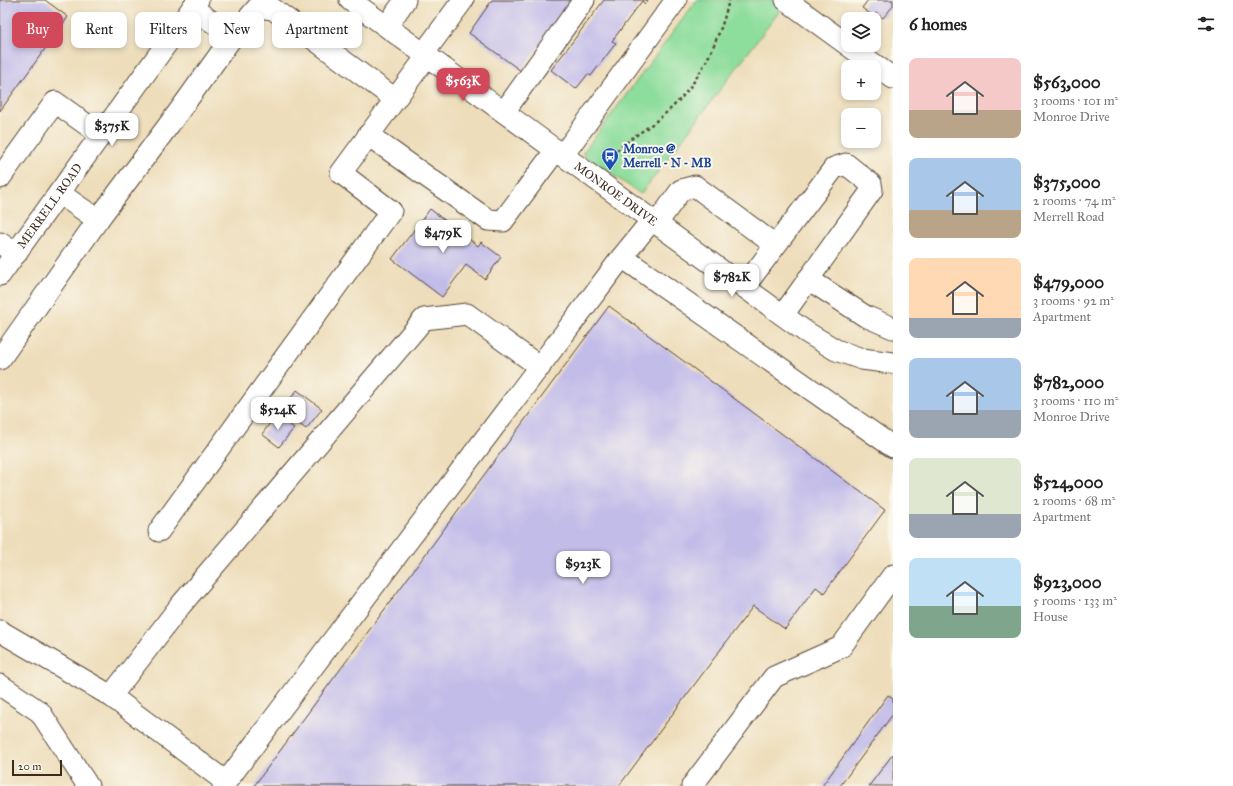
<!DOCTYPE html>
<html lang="en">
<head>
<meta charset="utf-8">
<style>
  :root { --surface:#fff; --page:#f6f6f6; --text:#222; --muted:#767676; --accent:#d1495b }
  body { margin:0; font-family:"IM FELL Great Primer",serif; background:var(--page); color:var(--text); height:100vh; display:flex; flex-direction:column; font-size:15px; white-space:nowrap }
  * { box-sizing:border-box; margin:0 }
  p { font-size:13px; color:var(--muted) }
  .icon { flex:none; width:22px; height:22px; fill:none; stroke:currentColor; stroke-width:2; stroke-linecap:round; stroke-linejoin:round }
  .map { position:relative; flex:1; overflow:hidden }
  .details { display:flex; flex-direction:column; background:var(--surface); width:340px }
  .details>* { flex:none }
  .top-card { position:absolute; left:12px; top:12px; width:380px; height:36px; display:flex; gap:8px }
  .buttons { position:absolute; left:841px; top:12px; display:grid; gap:8px }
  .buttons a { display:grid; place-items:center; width:40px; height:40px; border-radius:8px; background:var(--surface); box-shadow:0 2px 6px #0003; font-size:20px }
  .scale { position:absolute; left:12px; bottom:10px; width:50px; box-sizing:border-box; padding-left:4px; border:2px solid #3b2a1e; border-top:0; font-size:11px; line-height:14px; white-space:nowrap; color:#3b2a1e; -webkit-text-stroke:3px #fbf7ec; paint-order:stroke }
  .price { position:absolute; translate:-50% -34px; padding:0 9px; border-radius:8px; background:#fff; color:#222; font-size:13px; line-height:26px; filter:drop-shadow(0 1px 2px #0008) }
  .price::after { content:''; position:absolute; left:50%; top:24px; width:12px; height:9px; margin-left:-6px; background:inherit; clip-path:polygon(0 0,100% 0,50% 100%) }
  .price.selected { background:var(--accent); color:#fff }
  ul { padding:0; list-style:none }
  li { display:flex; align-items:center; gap:12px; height:100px; padding:0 16px }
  li span { display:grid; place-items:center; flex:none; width:112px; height:80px; border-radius:8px; color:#555 }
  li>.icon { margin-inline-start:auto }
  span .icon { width:48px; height:48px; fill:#fffc; stroke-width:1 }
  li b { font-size:17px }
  h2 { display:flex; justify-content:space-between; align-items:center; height:48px; padding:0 16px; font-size:17px }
  .pill { padding:0 14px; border-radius:8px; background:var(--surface); box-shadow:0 2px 6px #0003; font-size:14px; line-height:36px }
  .pill.selected { background:var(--accent); color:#fff }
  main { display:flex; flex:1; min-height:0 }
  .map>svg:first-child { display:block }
  .green { fill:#8ddd9c; stroke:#64845d }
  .building { fill:#c2bce9 }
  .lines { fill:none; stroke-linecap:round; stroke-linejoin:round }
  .minor-casing { stroke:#564535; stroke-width:23 }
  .path { stroke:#564535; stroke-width:2.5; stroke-dasharray:3 3; stroke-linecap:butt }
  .minor { stroke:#fff; stroke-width:21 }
  .labels { text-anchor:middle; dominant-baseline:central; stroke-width:4; stroke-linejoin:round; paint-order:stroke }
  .transit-label { font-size:12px; font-weight:bold; fill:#164399; stroke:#fbf7ec; text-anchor:start }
  .street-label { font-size:12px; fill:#3b2a1e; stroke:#fbf7ec }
</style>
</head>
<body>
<main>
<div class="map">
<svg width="893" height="786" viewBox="0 0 893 786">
  <rect width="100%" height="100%" fill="#fbf7ec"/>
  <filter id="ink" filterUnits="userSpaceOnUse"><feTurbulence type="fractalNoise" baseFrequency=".025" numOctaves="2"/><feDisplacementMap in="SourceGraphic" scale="8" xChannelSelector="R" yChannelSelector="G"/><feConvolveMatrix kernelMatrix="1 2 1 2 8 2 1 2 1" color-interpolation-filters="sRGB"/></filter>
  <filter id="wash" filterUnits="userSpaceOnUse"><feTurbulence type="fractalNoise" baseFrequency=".012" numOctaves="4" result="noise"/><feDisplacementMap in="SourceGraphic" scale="16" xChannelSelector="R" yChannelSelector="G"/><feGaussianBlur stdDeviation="0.9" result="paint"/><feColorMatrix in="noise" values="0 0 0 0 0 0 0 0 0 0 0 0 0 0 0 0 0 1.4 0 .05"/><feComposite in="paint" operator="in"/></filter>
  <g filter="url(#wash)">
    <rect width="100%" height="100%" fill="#edddba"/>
    <path class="green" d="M697 0H788L641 194 582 154Z"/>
    <g id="blocks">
      <path class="building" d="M0 0H45L68 17 0 111Z
        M492 0H572L521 71 469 33Z
        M604 0H648L645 4 642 1 612 41 616 43 591 76 588 74 576 89 551 70Z
        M868 0H893V6L883 18 876 13 873 16 862 8Z
        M430 209 478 246 481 242 501 257 485 279 466 265 442 297 392 259Z
        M609 306 885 510 824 593 816 587 785 629 753 606 619 786H254Z
        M297 390 322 409 306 429 281 411Z
        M276 415 294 428 279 447 262 434Z
        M888 695 893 699V714L840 786H822Z
        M893 754V786H869Z"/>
    </g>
  </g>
  <g filter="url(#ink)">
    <use href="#blocks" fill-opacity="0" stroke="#564535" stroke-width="1"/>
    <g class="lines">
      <g class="minor-casing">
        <g id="minor">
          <path id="s1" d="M350 0 594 178 806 332 836 350 862 359 893 363"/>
          <path d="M786 0 893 78"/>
          <path d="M387 26 405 0"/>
          <path d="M233 36 258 7 273 9 395 99"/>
          <path d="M424 53 463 0"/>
          <path d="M504 112 584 0"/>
          <path d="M368 135 488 220 503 221 556 150"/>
          <path d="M563 155 676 0"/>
          <path d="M0 178 55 102 101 135"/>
          <path d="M59 193 98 220"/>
          <path d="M657 223 681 190 695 186 775 245"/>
          <path d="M0 243 16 254"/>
          <path d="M622 257 652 220"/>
          <path id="s2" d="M0 275 198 0"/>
          <path d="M808 279 865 316 893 328"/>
          <path d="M744 287 834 168 846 164 871 184 872 190 783 315"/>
          <path d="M0 359 100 217 180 110 233 36 192 8"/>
          <path d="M159 531 391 211 341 173 427 56"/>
          <path d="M0 631 111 696"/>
          <path d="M0 685 40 712 88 786"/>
          <path d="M226 782 111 696 180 606 424 319 467 314 540 367"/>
          <path d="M223 786 622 257 893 447"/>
          <path d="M692 786 774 677 841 647 893 575"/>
        </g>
      </g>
      <path class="path" d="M605 164C620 143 642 133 661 117 688 96 706 66 718 35 723 24 726 12 729 0"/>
      <use href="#minor" class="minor"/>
    </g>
  </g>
  <defs>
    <g id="bus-pin" transform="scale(0.9)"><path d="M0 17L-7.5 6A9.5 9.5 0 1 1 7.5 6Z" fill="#1a4fb4" stroke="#fbf7ec"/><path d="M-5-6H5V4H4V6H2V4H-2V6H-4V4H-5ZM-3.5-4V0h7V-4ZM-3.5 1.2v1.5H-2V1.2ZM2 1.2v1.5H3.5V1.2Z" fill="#fff"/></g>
  </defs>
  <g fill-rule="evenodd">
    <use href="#bus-pin" x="610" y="156"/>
  </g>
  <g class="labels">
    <g class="transit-label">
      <text x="623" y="149">Monroe @<tspan x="623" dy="14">Merrell - N - MB</tspan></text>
    </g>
    <g class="street-label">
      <text stroke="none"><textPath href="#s1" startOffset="329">MONROE DRIVE</textPath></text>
      <text stroke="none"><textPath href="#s2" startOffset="85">MERRELL ROAD</textPath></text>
    </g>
  </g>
</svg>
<div class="buttons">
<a><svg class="icon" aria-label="layers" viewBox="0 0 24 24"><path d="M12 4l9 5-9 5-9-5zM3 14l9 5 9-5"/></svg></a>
<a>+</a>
<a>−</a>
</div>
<div class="scale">20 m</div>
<b class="price selected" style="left:463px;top:102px">$563K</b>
<b class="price" style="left:112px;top:147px">$375K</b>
<b class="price" style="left:443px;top:254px">$479K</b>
<b class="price" style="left:732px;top:298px">$782K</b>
<b class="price" style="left:278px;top:431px">$524K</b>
<b class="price" style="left:583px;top:585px">$923K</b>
<div class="top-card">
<a class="pill selected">Buy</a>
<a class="pill">Rent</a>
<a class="pill">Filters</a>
<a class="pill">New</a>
<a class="pill">Apartment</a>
</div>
</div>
<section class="details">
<h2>6 homes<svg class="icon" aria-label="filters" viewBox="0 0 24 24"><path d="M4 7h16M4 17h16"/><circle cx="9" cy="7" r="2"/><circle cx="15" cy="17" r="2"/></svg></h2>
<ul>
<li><span style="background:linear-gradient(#f6c9c9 65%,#b9a48a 0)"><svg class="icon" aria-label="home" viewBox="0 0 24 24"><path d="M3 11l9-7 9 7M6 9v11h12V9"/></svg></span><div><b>$563,000</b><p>3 rooms · 101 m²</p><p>Monroe Drive</p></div></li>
<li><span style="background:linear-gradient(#a9c7e8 65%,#b9a48a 0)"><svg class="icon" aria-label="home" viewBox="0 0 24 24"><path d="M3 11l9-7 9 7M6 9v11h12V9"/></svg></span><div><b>$375,000</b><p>2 rooms · 74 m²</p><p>Merrell Road</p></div></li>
<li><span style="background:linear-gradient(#ffd9b3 75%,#9aa5b1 0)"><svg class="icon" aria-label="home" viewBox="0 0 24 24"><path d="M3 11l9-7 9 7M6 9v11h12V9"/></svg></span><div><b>$479,000</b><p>3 rooms · 92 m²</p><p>Apartment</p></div></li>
<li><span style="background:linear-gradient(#a9c7e8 65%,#9aa5b1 0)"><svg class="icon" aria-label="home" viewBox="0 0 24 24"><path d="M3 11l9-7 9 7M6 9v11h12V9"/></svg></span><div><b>$782,000</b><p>3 rooms · 110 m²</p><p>Monroe Drive</p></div></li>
<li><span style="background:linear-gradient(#dfe7d0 70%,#9aa5b1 0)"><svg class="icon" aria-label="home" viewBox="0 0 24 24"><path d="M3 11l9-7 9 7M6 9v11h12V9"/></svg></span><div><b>$524,000</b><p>2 rooms · 68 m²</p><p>Apartment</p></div></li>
<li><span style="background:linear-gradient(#bfe0f5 60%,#7fa58c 0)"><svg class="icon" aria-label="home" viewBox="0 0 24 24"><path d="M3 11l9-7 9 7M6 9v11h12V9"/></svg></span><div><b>$923,000</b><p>5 rooms · 133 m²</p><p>House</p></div></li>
</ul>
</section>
</main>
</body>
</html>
